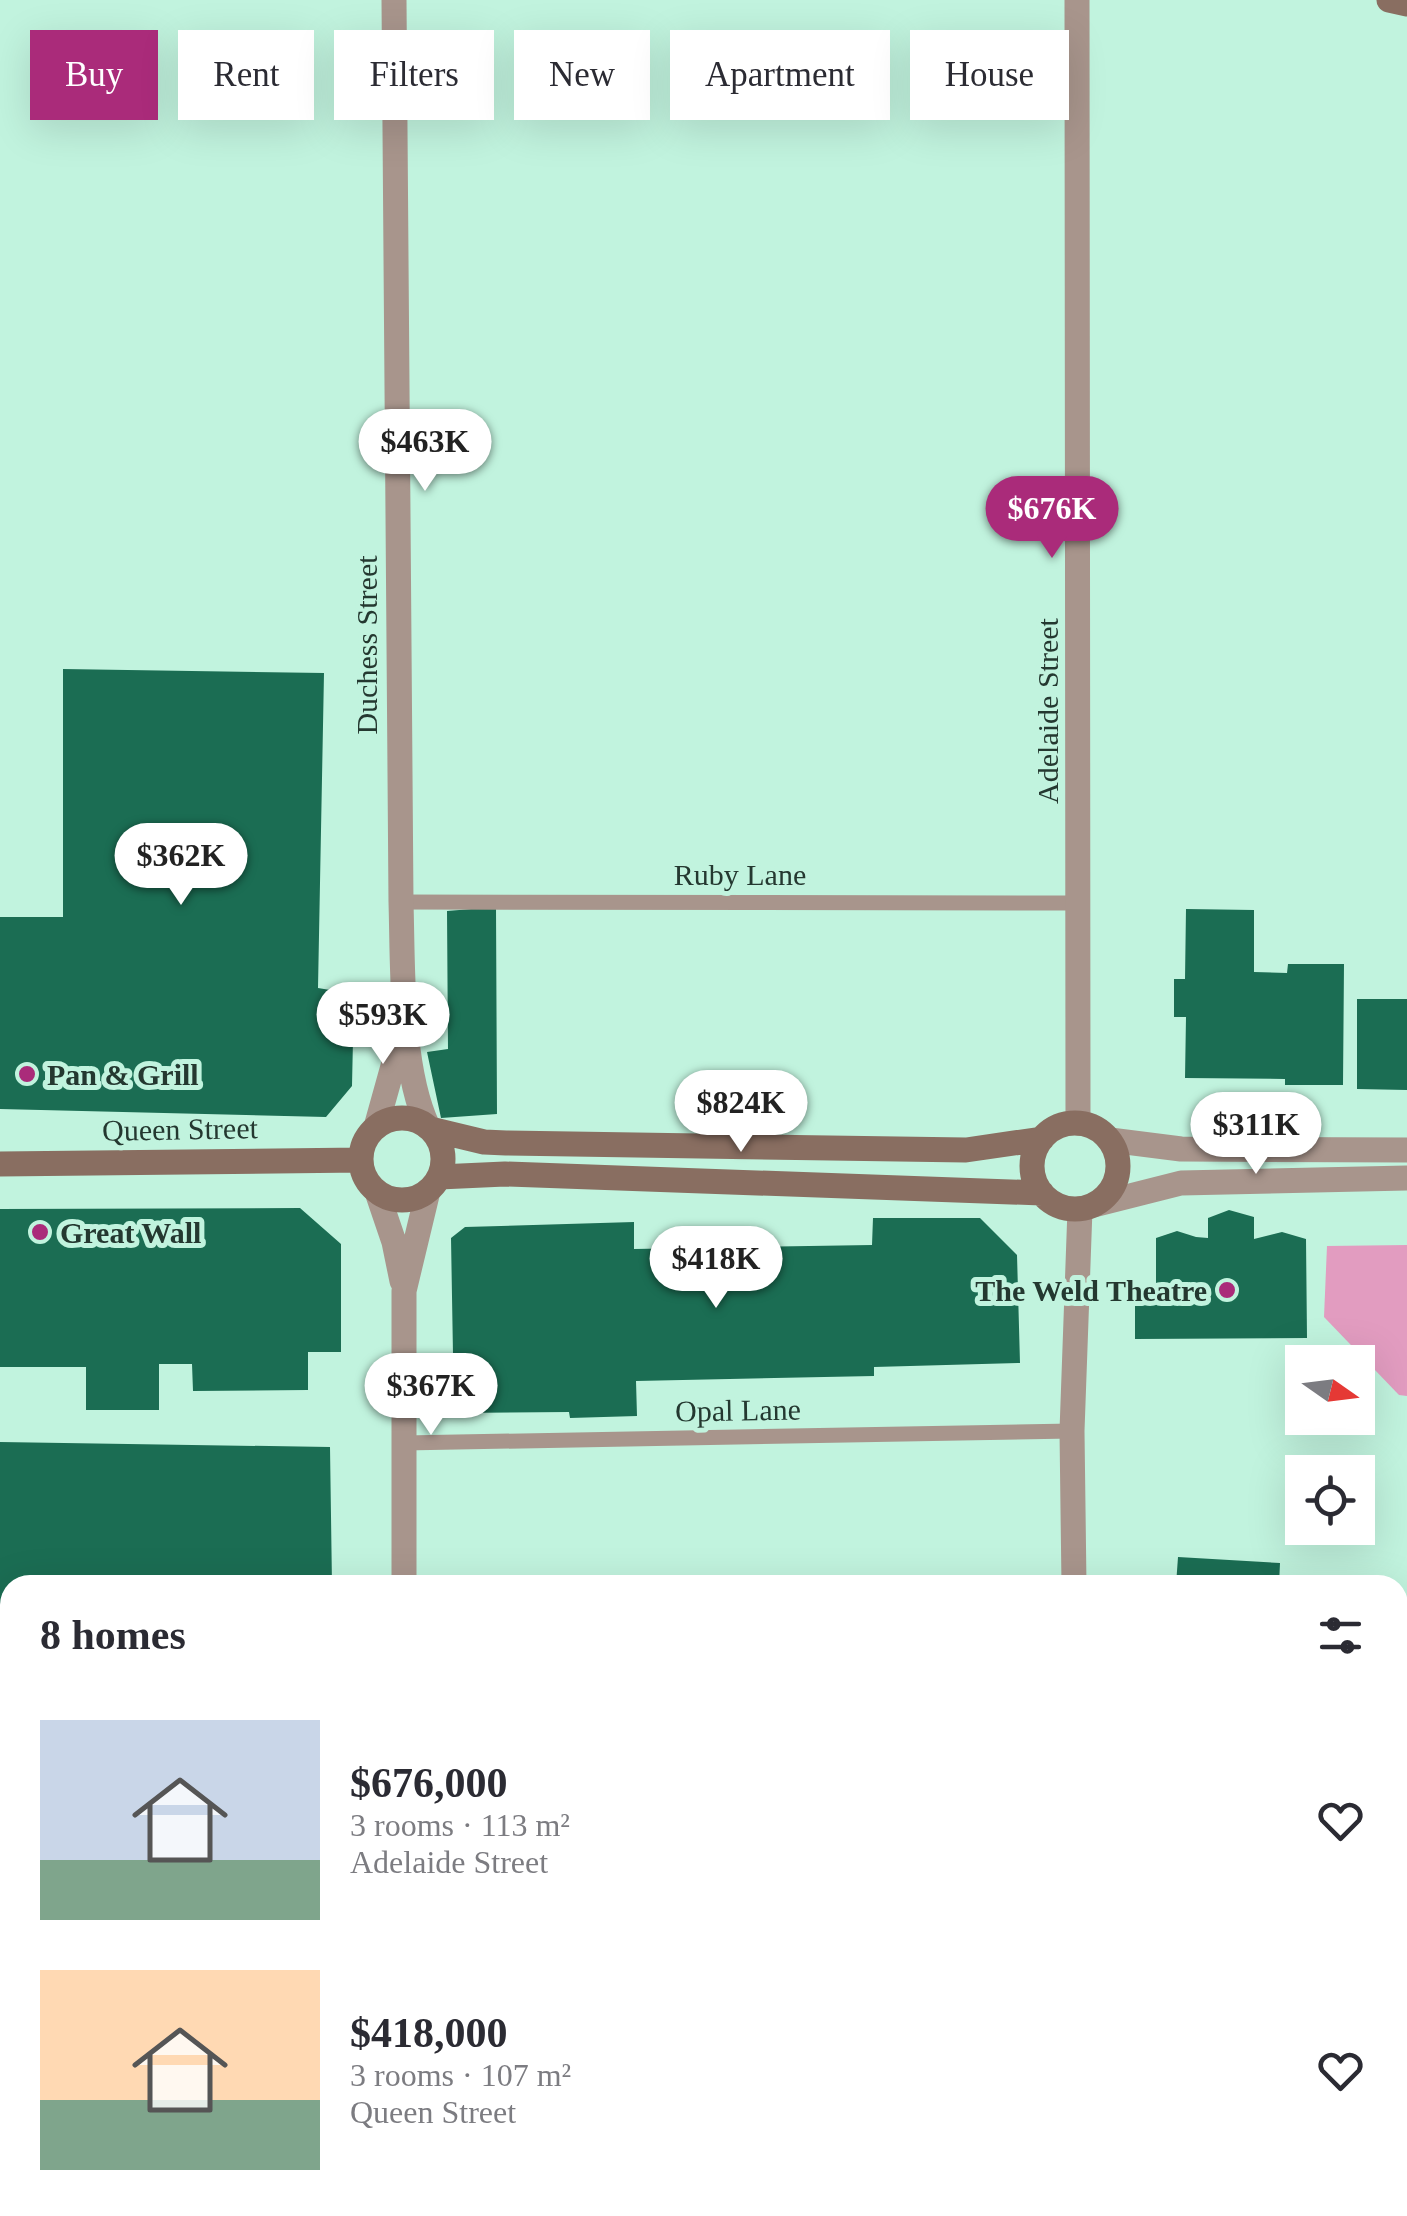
<!DOCTYPE html>
<html lang="en">
<head>
<meta charset="utf-8">
<style>
  :root { --surface:#fff; --page:#f7f7f7; --text:#2b2b33; --muted:#7c7c81; --accent:#aa2b7a }
  body { margin:0; font-family:"Times New Roman",serif; background:var(--page); color:var(--text); height:100vh; display:flex; flex-direction:column; font-size:38px; white-space:nowrap }
  * { box-sizing:border-box; margin:0 }
  p { font-size:32px; color:var(--muted) }
  .icon { flex:none; width:55px; height:55px; fill:none; stroke:currentColor; stroke-width:2; stroke-linecap:round; stroke-linejoin:round }
  .map { position:relative; flex:1; overflow:hidden }
  .sheet { position:absolute; left:0px; top:1575px; width:1408px; height:642px; display:flex; flex-direction:column; background:var(--surface); border-radius:30px 30px 0 0; box-shadow:0 10px 40px #0002 }
  .sheet>* { flex:none }
  .hud { position:absolute; left:30px; top:30px; width:1348px; height:90px; display:flex; gap:20px }
  .needle { width:65px; rotate:104deg }
  .controls { position:absolute; left:1285px; top:1345px; display:grid; gap:20px }
  .controls a { display:grid; place-items:center; width:90px; height:90px; border-radius:0px; background:var(--surface); box-shadow:0 10px 40px #0002; font-size:50px }
  .price { position:absolute; translate:-50% -85px; padding:0 22px; border-radius:35px; background:#fff; color:#222; font-size:32px; line-height:65px; filter:drop-shadow(0 2px 5px #0008) }
  .price::after { content:''; position:absolute; left:50%; top:60px; width:30px; height:22px; margin-left:-15px; background:inherit; clip-path:polygon(0 0,100% 0,50% 100%) }
  .price.on { background:var(--accent); color:#fff }
  ul { padding:0; list-style:none }
  li { display:flex; align-items:center; gap:30px; height:250px; padding:0 40px }
  li span { display:grid; place-items:center; flex:none; width:280px; height:200px; border-radius:0px; color:#555 }
  li>.icon { margin-inline-start:auto }
  span .icon { width:120px; height:120px; fill:#fffc; stroke-width:1 }
  li b { font-size:42px }
  h2 { display:flex; justify-content:space-between; align-items:center; height:120px; padding:0 40px; font-size:42px }
  .pill { padding:0 35px; border-radius:0px; background:var(--surface); box-shadow:0 10px 40px #0002; font-size:35px; line-height:90px }
  .pill.on { background:var(--accent); color:#fff }
  .map>svg:first-child { display:block }
  .green { fill:#e29cc0 }
  .building { fill:#1b6d53 }
  .lines { fill:none; stroke-linecap:round; stroke-linejoin:round }
  .lane { stroke:#a8958c; stroke-width:15 }
  .street { stroke:#a8958c; stroke-width:25 }
  .secondary { stroke:#896e61; stroke-width:25 }
  .poi-dot { fill:#aa2b7a; stroke:#c1f3de; stroke-width:4 }
  .labels { text-anchor:middle; dominant-baseline:central; stroke-width:10; stroke-linejoin:round; paint-order:stroke }
  .street-label { font-size:30px; fill:#243830; stroke:#c1f3de }
  .poi-label { font-size:30px; font-weight:bold; fill:#243830; stroke:#c1f3de; text-anchor:start }
</style>
</head>
<body>
<div class="map">
<svg width="1407" height="2216" viewBox="0 0 1407 2216">
  <rect width="100%" height="100%" fill="#c1f3de"/>
  <path class="green" d="M1407 1245V1396L1399 1395 1324 1317 1327 1246Z"/>
  <path class="building" d="M63 669 324 673 318 988 354 994 352 1086 326 1117 0 1109V917H63Z
    M496 907 497 1114 441 1118 427 1052 448 1049 447 911Z
    M1186 909 1254 910V972L1287 973 1288 964H1344L1343 1085H1285V1079L1185 1078 1186 1017H1174V979H1185Z
    M1357 999H1407V1090L1357 1089Z
    M300 1208 341 1244V1352H308V1390L193 1391 192 1364H159V1410H86V1367H0V1209Z
    M1229 1210 1254 1217V1239L1282 1232 1306 1239 1307 1338 1135 1339V1289H1156V1238L1177 1231 1196 1237 1208 1238V1218Z
    M873 1218H980L1017 1255 1020 1363 874 1367V1376L636 1381 637 1416 570 1418 569 1412 454 1413 451 1238 465 1227 634 1222V1249L872 1245Z
    M0 1442 330 1447 332 1585H10V1804H0Z
    M1178 1557 1280 1563 1279 1585H1176Z
    M1398 1822H1407V1878H1398Z
    M0 2058H10V2111H0Z
    M165 2208H323V2216H165Z"/>
  <g class="lines">
    <path class="lane" d="M401 902 1079 903
      M404 1443 1072 1431"/>
    <path class="street" d="M394 0 401 902C403 969 400 1067 428 1127
      M1077 0 1078 1123
      M376 1127 393 1066 399 1029
      M1110 1140 1181 1149 1407 1150
      M377 1192 394 1242 402 1281
      M1094 1205 1181 1183 1407 1178
      M404 1585V1291L428 1191
      M1074 1585 1072 1431 1080 1209
      M1081 2208V2216
      M395 2216 396 2208"/>
    <path class="secondary" d="M1389 0 1407 4
      M361 1159a41 41 0 1 1 82 0a41 41 0 1 1-82 0Z
      M1032 1166a43 43 0 1 1 86 0a43 43 0 1 1-86 0Z
      M430 1129 484 1142 506 1143 966 1150 1042 1139
      M0 1164 361 1160
      M439 1177 505 1174 1042 1193"/>
  </g>
  <g class="poi-dot">
    <circle cx="27" cy="1074" r="10"/>
    <circle cx="40" cy="1232" r="10"/>
    <circle cx="1227" cy="1290" r="10"/>
  </g>
  <g class="labels">
    <g class="street-label">
      <text transform="translate(366 645) rotate(-90)">Duchess Street</text>
      <text transform="translate(1047 711) rotate(-90)">Adelaide Street</text>
      <text x="740" y="874">Ruby Lane</text>
      <text transform="translate(180 1129) rotate(-1)">Queen Street</text>
      <text transform="translate(738 1410) rotate(-1)">Opal Lane</text>
    </g>
    <g class="poi-label">
      <text x="47" y="1074">Pan &amp; Grill</text>
      <text x="60" y="1232">Great Wall</text>
      <text x="1207" y="1290" text-anchor="end">The Weld Theatre</text>
    </g>
  </g>
</svg>
<div class="controls">
<a><svg class="needle" viewBox="-14 -14 28 28"><path d="M0-13l5 13h-10z" fill="#e53935"/><path d="M0 13l5-13h-10z" fill="#7c7c81"/></svg></a>
<a><svg class="icon" aria-label="locate" viewBox="0 0 24 24"><circle cx="12" cy="12" r="6"/><path d="M12 2v4M12 18v4M2 12h4M18 12h4"/></svg></a>
</div>
<b class="price" style="left:425px;top:494px">$463K</b>
<b class="price on" style="left:1052px;top:561px">$676K</b>
<b class="price" style="left:181px;top:908px">$362K</b>
<b class="price" style="left:383px;top:1067px">$593K</b>
<b class="price" style="left:741px;top:1155px">$824K</b>
<b class="price" style="left:1256px;top:1177px">$311K</b>
<b class="price" style="left:716px;top:1311px">$418K</b>
<b class="price" style="left:431px;top:1438px">$367K</b>
<div class="hud">
<a class="pill on">Buy</a>
<a class="pill">Rent</a>
<a class="pill">Filters</a>
<a class="pill">New</a>
<a class="pill">Apartment</a>
<a class="pill">House</a>
</div>
<section class="sheet">
<h2>8 homes<svg class="icon" aria-label="filters" viewBox="0 0 24 24"><path d="M4 7h16M4 17h16"/><circle cx="9" cy="7" r="2"/><circle cx="15" cy="17" r="2"/></svg></h2>
<ul>
<li><span style="background:linear-gradient(#c9d6e8 70%,#7fa58c 0)"><svg class="icon" aria-label="home" viewBox="0 0 24 24"><path d="M3 11l9-7 9 7M6 9v11h12V9"/></svg></span><div><b>$676,000</b><p>3 rooms · 113 m²</p><p>Adelaide Street</p></div><svg class="icon" aria-label="heart" viewBox="0 0 24 24"><path d="M12 20l-8-8c-3-5 5-10 8-4 3-6 11-1 8 4z"/></svg></li>
<li><span style="background:linear-gradient(#ffd9b3 65%,#7fa58c 0)"><svg class="icon" aria-label="home" viewBox="0 0 24 24"><path d="M3 11l9-7 9 7M6 9v11h12V9"/></svg></span><div><b>$418,000</b><p>3 rooms · 107 m²</p><p>Queen Street</p></div><svg class="icon" aria-label="heart" viewBox="0 0 24 24"><path d="M12 20l-8-8c-3-5 5-10 8-4 3-6 11-1 8 4z"/></svg></li>
</ul>
</section>
</div>
</body>
</html>
